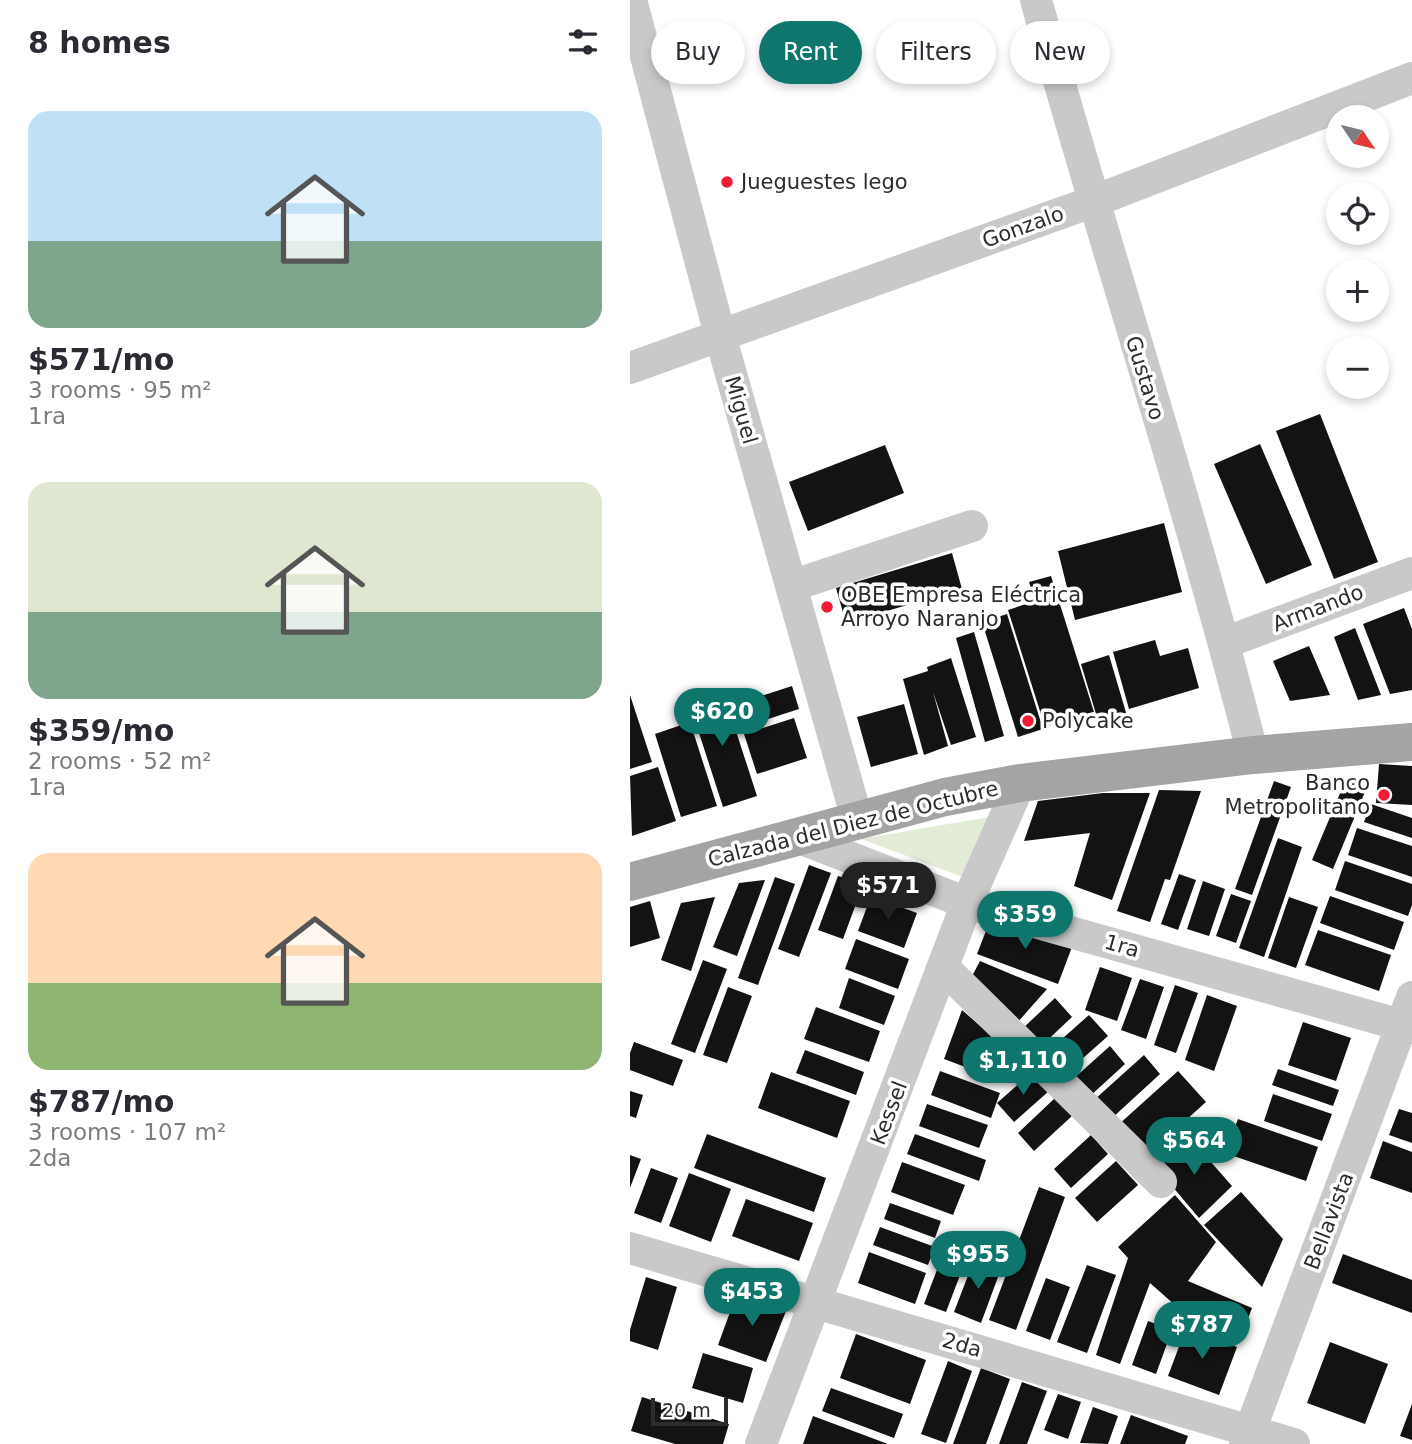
<!DOCTYPE html>
<html lang="en">
<head>
<meta charset="utf-8">
<style>
  :root { --surface:#fff; --page:#f2f2f3; --text:#2b2b33; --muted:#7c7c81; --accent:#0f766e }
  body { margin:0; font-family:"DejaVu Sans",sans-serif; background:var(--page); color:var(--text); height:100vh; display:flex; flex-direction:column; font-size:26px; white-space:nowrap }
  * { box-sizing:border-box; margin:0 }
  p { font-size:23px; color:var(--muted) }
  .icon { flex:none; width:38px; height:38px; fill:none; stroke:currentColor; stroke-width:2; stroke-linecap:round; stroke-linejoin:round }
  .map { position:relative; flex:1; overflow:hidden }
  .sheet { display:flex; flex-direction:column; background:var(--surface); width:630px }
  .sheet>* { flex:none }
  .banner { position:absolute; left:21px; top:21px; width:654px; height:63px; display:flex; gap:14px }
  .needle { width:46px; rotate:125deg }
  .buttons { position:absolute; left:696px; top:105px; display:grid; gap:14px }
  .buttons a { display:grid; place-items:center; width:63px; height:63px; border-radius:50%; background:var(--surface); box-shadow:0 4px 10px #0003; font-size:35px }
  .scale { position:absolute; left:21px; bottom:18px; width:77px; box-sizing:border-box; padding-left:7px; border:4px solid #2c2c2c; border-top:0; font-size:19px; line-height:24px; white-space:nowrap; color:#2c2c2c; -webkit-text-stroke:5px #fff; paint-order:stroke }
  .price { position:absolute; translate:-50% -60px; padding:0 16px; border-radius:24px; background:var(--accent); color:#fff; font-size:23px; line-height:46px; filter:drop-shadow(0 2px 4px #0008) }
  .price::after { content:''; position:absolute; left:50%; top:42px; width:21px; height:16px; margin-left:-10px; background:inherit; clip-path:polygon(0 0,100% 0,50% 100%) }
  .price.on { background:#222; color:#fff }
  ul { padding:0; list-style:none }
  li { display:grid; align-content:center; gap:14px; height:371px; padding:0 28px }
  li span { display:grid; place-items:center; height:217px; border-radius:21px; color:#555 }
  li>.icon { margin-inline-start:auto }
  span .icon { width:126px; height:126px; fill:#fffc; stroke-width:1 }
  li b { font-size:30px }
  h2 { display:flex; justify-content:space-between; align-items:center; height:84px; padding:0 28px; font-size:30px }
  .pill { padding:0 24px; border-radius:32px; background:var(--surface); box-shadow:0 4px 10px #0003; font-size:24px; line-height:63px }
  .pill.on { background:var(--accent); color:#fff }
  main { display:flex; flex:1; min-height:0 }
  .map>svg:first-child { display:block }
  .green { fill:#e3ecd7 }
  .building { fill:#131313 }
  .lines { fill:none; stroke-linecap:round; stroke-linejoin:round }
  .minor { stroke:#c9c9c9; stroke-width:32 }
  .major { stroke:#a4a4a4; stroke-width:38 }
  .poi-dot { fill:#f61b34; stroke:#fff; stroke-width:2.5 }
  .labels { text-anchor:middle; dominant-baseline:central; stroke-width:7; stroke-linejoin:round; paint-order:stroke }
  .poi-label { font-size:21px; fill:#2c2c2c; stroke:#fff; text-anchor:start }
  .street-label { font-size:21px; fill:#2c2c2c; stroke:#fff }
</style>
</head>
<body>
<main>
<section class="sheet">
<h2>8 homes<svg class="icon" aria-label="filters" viewBox="0 0 24 24"><path d="M4 7h16M4 17h16"/><circle cx="9" cy="7" r="2"/><circle cx="15" cy="17" r="2"/></svg></h2>
<ul>
<li><span style="background:linear-gradient(#bfe0f5 60%,#7fa58c 0)"><svg class="icon" aria-label="home" viewBox="0 0 24 24"><path d="M3 11l9-7 9 7M6 9v11h12V9"/></svg></span><div><b>$571/mo</b><p>3 rooms · 95 m²</p><p>1ra</p></div></li>
<li><span style="background:linear-gradient(#dfe7d0 60%,#7fa58c 0)"><svg class="icon" aria-label="home" viewBox="0 0 24 24"><path d="M3 11l9-7 9 7M6 9v11h12V9"/></svg></span><div><b>$359/mo</b><p>2 rooms · 52 m²</p><p>1ra</p></div></li>
<li><span style="background:linear-gradient(#ffd9b3 60%,#8fb573 0)"><svg class="icon" aria-label="home" viewBox="0 0 24 24"><path d="M3 11l9-7 9 7M6 9v11h12V9"/></svg></span><div><b>$787/mo</b><p>3 rooms · 107 m²</p><p>2da</p></div></li>
</ul>
</section>
<div class="map">
<svg width="782" height="1444" viewBox="0 0 782 1444">
  <rect width="100%" height="100%" fill="#fff"/>
  <path class="green" d="M359 817 333 877 231 839Z"/>
  <path class="building" d="M690 414 748 562 704 579 646 431Z
    M630 444 682 565 636 584 584 464Z
    M255 445 274 493 178 531 159 482Z
    M534 523 552 592 445 620 428 551Z
    M322 553 332 589 216 623 206 588Z
    M421 576 464 712 415 727 378 610 405 601 399 582Z
    M774 608 782 629V690L760 694 733 624Z
    M377 614 413 729 388 737 352 622Z
    M725 628 751 695 728 700 704 637Z
    M344 632 374 736 355 742 326 638Z
    M525 640 530 656 558 648 569 688 499 709 483 652Z
    M679 646 700 695 660 701 643 661Z
    M479 655 497 716 469 724 451 664Z
    M321 658 346 737 321 745 303 692 318 746 294 755 273 679 298 671 297 667Z
    M162 686 169 709 111 728 104 705Z
    M92 688 127 796 93 807 58 699Z
    M0 695 22 762 0 769Z
    M274 704 288 754 241 767 227 717Z
    M164 718 177 758 127 774 114 734Z
    M60 722 87 806 51 817 25 734Z
    M749 764 782 766V805L746 803Z
    M28 767 46 821 2 836 0 776Z
    M716 779 737 787 703 869 682 860Z
    M644 781 661 787 622 895 605 889Z
    M529 790 571 791 540 880 535 879 520 922 487 911Z
    M473 793H520L482 900 444 886 460 833 394 841 408 801Z
    M741 804 782 818V838L734 822Z
    M727 828 782 846V877L718 855Z
    M648 838 672 847 634 957 609 948Z
    M715 861 782 884V905L778 916 705 890Z
    M179 865 201 873 169 957 148 949Z
    M549 874 566 880 548 930 531 924Z
    M208 876 233 885 213 939 188 930Z
    M145 877 165 884 128 985 108 978Z
    M135 880 107 956 83 947 109 883Z
    M573 881 595 889 579 936 557 929Z
    M601 894 621 901 606 943 586 936Z
    M241 896 287 913 274 948 228 931Z
    M700 896 774 922 764 950 690 923Z
    M85 897 61 971 31 960 51 903Z
    M659 897 688 907 666 968 638 958Z
    M20 901 30 938 0 947V907Z
    M361 918 442 947 428 984 347 954Z
    M688 930 761 955 749 991 675 965Z
    M226 939 279 959 268 989 215 969Z
    M73 960 97 969 65 1053 41 1044Z
    M350 961 417 989 387 1023 341 978Z
    M470 967 502 978 487 1021 455 1010Z
    M219 978 265 996 254 1025 209 1008Z
    M510 979 534 987 516 1039 491 1030Z
    M545 985 568 993 546 1053 524 1045Z
    M98 987 122 996 97 1063 73 1055Z
    M577 995 607 1006 584 1071 555 1060Z
    M425 998 442 1017 408 1049 391 1030Z
    M186 1007 250 1031 239 1062 174 1039Z
    M332 1010 387 1058 378 1083 314 1059Z
    M459 1015 478 1036 434 1075 415 1054Z
    M673 1022 721 1038 706 1081 658 1065Z
    M4 1042 53 1060 43 1086 0 1070V1053Z
    M480 1046 495 1064 458 1098 442 1080Z
    M175 1050 234 1072 226 1095 166 1073Z
    M514 1055 530 1074 481 1119 464 1100Z
    M648 1069 709 1090 703 1106 642 1085Z
    M310 1071 370 1093 361 1118 301 1095Z
    M548 1071 576 1102 515 1157 487 1126Z
    M141 1072 220 1101 207 1138 128 1108Z
    M402 1072 419 1091 384 1122 367 1103Z
    M0 1091 13 1095 6 1118 0 1116Z
    M643 1094 702 1114 692 1141 634 1121Z
    M425 1098 442 1116 404 1151 388 1133Z
    M297 1104 358 1125 349 1148 289 1126Z
    M769 1109 782 1113V1143L759 1135Z
    M608 1119 688 1147 676 1181 595 1153Z
    M77 1134 196 1178 184 1212 64 1168Z
    M285 1134 356 1160 349 1181 277 1154Z
    M461 1135 478 1154 441 1188 424 1169Z
    M558 1136 602 1186 569 1218 525 1166Z
    M753 1141 782 1152V1193L740 1178Z
    M0 1155 11 1159 0 1188Z
    M486 1161 508 1185 467 1222 445 1198Z
    M272 1162 335 1185 323 1215 261 1192Z
    M21 1168 48 1178 31 1223 4 1213Z
    M59 1173 101 1189 81 1242 39 1226Z
    M409 1187 435 1197 386 1330 359 1320Z
    M611 1192 653 1239 632 1287 574 1225Z
    M545 1195 586 1242 558 1281 622 1308 611 1337 543 1312 546 1306 520 1283 490 1364 466 1355 498 1258 488 1247Z
    M116 1199 183 1223 169 1261 102 1236Z
    M260 1203 311 1221 305 1238 254 1219Z
    M250 1227 305 1247 298 1265 243 1245Z
    M321 1233 343 1241 316 1312 294 1304Z
    M239 1252 296 1273 285 1304 228 1283Z
    M713 1254 782 1280V1313L702 1283Z
    M344 1260 371 1269 351 1323 324 1312Z
    M457 1265 486 1275 457 1353 427 1342Z
    M16 1277 47 1287 28 1350 0 1341V1330Z
    M416 1278 440 1287 420 1340 396 1331Z
    M107 1293 156 1311 136 1362 88 1345Z
    M518 1321 542 1330 526 1374 502 1365Z
    M556 1328 607 1347 589 1395 538 1376Z
    M226 1334 296 1360 280 1404 210 1378Z
    M700 1342 758 1364 735 1424 677 1403Z
    M73 1353 123 1368 113 1403 62 1388Z
    M318 1361 342 1371 316 1443 291 1434Z
    M351 1368 380 1379 356 1444H323Z
    M392 1382 417 1391 397 1444H369Z
    M201 1388 273 1414 264 1438 192 1411Z
    M428 1394 451 1402 438 1439 414 1430Z
    M12 1397 99 1424 93 1444H45L1 1431Z
    M782 1404V1440L770 1436Z
    M463 1407 488 1416 478 1444 450 1443Z
    M501 1415 558 1436 555 1444H490Z
    M183 1416 258 1444H173Z"/>
  <g class="lines">
    <path class="minor" d="M1 0 90 335 227 819
      M406 0C476 252 559 502 623 755
      M0 368 462 202 782 78
      M161 586 342 526
      M594 643 782 573
      M167 837 337 903 782 1028
      M314 968 531 1182
      M0 1248 664 1444
      M131 1444 337 903 390 783
      M615 1444 782 997"/>
    <path class="major" d="M0 882 315 797 390 783 623 755 782 742"/>
  </g>
  <g class="poi-dot">
    <circle cx="97" cy="182" r="7"/>
    <circle cx="197" cy="607" r="7"/>
    <circle cx="398" cy="721" r="7"/>
    <circle cx="754" cy="795" r="7"/>
  </g>
  <g class="labels">
    <g class="poi-label">
      <text x="111" y="182">Jueguestes lego</text>
      <text x="211" y="595">OBE Empresa Eléctrica<tspan x="211" dy="24">Arroyo Naranjo</tspan></text>
      <text x="412" y="721">Polycake</text>
      <text x="740" y="783" text-anchor="end">Banco<tspan x="740" dy="24">Metropolitano</tspan></text>
    </g>
    <g class="street-label">
      <text transform="translate(393 227) rotate(-20)">Gonzalo</text>
      <text transform="translate(515 378) rotate(73)">Gustavo</text>
      <text transform="translate(111 410) rotate(74)">Miguel</text>
      <text transform="translate(688 608) rotate(-21)">Armando</text>
      <text transform="translate(223 824) rotate(-14)">Calzada del Diez de Octubre</text>
      <text transform="translate(492 946) rotate(16)">1ra</text>
      <text transform="translate(259 1113) rotate(-69)">Kessel</text>
      <text transform="translate(699 1221) rotate(-69)">Bellavista</text>
      <text transform="translate(332 1345) rotate(16)">2da</text>
    </g>
  </g>
</svg>
<div class="buttons">
<a><svg class="needle" viewBox="-14 -14 28 28"><path d="M0-13l5 13h-10z" fill="#e53935"/><path d="M0 13l5-13h-10z" fill="#7c7c81"/></svg></a>
<a><svg class="icon" aria-label="locate" viewBox="0 0 24 24"><circle cx="12" cy="12" r="6"/><path d="M12 2v4M12 18v4M2 12h4M18 12h4"/></svg></a>
<a>+</a>
<a>−</a>
</div>
<div class="scale">20 m</div>
<b class="price" style="left:92px;top:748px">$620</b>
<b class="price on" style="left:258px;top:922px">$571</b>
<b class="price" style="left:395px;top:951px">$359</b>
<b class="price" style="left:393px;top:1097px">$1,110</b>
<b class="price" style="left:564px;top:1177px">$564</b>
<b class="price" style="left:348px;top:1291px">$955</b>
<b class="price" style="left:122px;top:1328px">$453</b>
<b class="price" style="left:572px;top:1361px">$787</b>
<div class="banner">
<a class="pill">Buy</a>
<a class="pill on">Rent</a>
<a class="pill">Filters</a>
<a class="pill">New</a>
</div>
</div>
</main>
</body>
</html>
